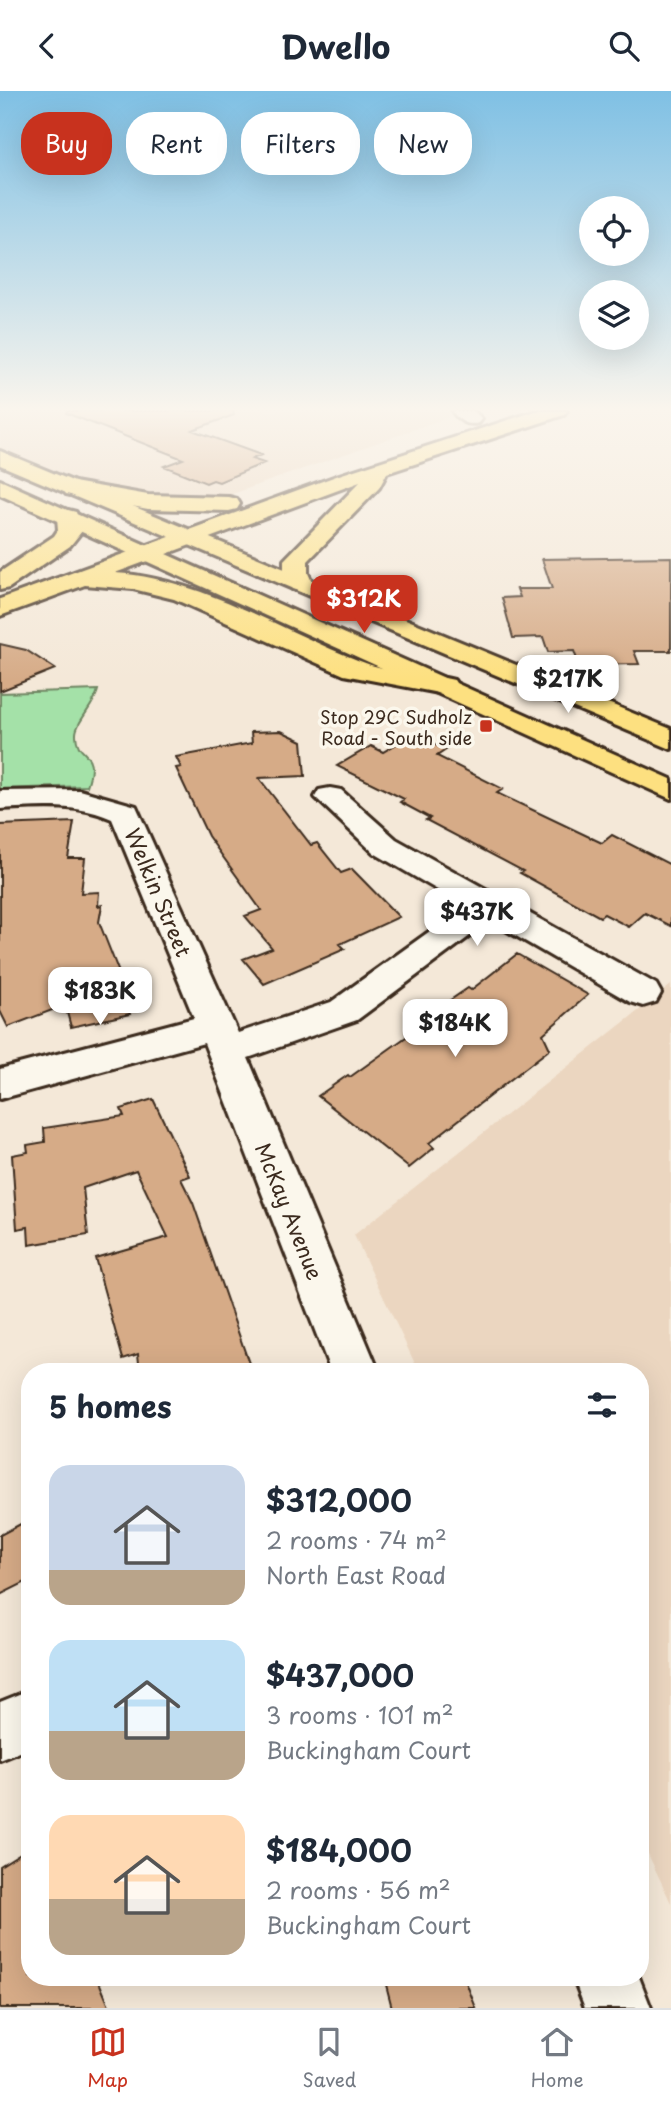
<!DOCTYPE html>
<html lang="en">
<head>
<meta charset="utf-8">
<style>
  :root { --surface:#fff; --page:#f2f2f3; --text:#1f2937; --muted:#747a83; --line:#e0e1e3; --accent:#c8321e }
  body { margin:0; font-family:"Playpen Sans",sans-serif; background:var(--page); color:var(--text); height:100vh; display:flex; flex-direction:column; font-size:26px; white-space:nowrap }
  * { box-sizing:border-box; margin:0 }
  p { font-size:23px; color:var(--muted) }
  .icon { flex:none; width:38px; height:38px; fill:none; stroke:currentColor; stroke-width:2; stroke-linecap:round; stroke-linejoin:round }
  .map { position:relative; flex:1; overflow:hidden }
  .details { position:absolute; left:21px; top:1272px; width:628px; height:623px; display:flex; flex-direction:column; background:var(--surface); border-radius:28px; box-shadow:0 7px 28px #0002 }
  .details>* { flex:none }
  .guide { position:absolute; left:21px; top:21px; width:630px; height:63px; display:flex; gap:14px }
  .buttons { position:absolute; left:579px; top:105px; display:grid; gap:14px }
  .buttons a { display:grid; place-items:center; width:70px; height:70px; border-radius:50%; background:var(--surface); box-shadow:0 7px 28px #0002; font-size:35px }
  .price { position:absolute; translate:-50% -60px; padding:0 16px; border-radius:14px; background:#fff; color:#222; font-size:23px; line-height:46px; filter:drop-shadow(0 2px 4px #0008) }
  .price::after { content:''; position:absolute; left:50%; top:42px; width:21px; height:16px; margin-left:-10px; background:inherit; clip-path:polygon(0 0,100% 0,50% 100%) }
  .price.on { background:var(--accent); color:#fff }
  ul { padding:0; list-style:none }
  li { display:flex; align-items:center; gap:21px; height:175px; padding:0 28px }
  li span { display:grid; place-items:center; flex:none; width:196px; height:140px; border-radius:21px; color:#555 }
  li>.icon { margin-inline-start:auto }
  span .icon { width:84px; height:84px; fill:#fffc; stroke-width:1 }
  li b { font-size:30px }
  h2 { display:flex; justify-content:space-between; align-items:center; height:84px; padding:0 28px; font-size:30px }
  .chip { padding:0 24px; border-radius:28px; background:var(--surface); box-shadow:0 7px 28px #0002; font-size:24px; line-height:63px }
  .chip.on { background:var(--accent); color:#fff }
  header { display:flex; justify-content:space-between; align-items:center; height:91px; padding:0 28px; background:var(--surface); font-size:32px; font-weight:700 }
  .dock { display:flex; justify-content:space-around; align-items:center; height:98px; border-top:2px solid var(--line); background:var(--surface); font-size:19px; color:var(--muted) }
  .dock a { display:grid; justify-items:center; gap:4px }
  .dock .on { color:var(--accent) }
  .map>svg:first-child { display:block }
  .built { fill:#ebd6c0 }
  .green { fill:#a4e1a8; stroke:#708663; stroke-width:2 }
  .building { fill:#d6ab87; stroke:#3b2a1e; stroke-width:2 }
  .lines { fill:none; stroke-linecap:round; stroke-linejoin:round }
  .minor-casing { stroke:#3b2a1e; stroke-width:6 }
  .major-casing { stroke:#3b2a1e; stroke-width:6 }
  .highway-casing { stroke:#3b2a1e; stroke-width:6 }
  .minor { fill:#fbf7ec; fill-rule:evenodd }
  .major { fill:#fde080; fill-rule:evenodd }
  .highway { fill:#fde080; fill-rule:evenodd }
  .poi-dot { fill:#c8321e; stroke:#fbf7ec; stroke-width:2.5 }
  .labels { text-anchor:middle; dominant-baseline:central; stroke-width:7; stroke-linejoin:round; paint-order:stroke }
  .far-poi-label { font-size:18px; fill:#3b2a1e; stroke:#fbf7ec; text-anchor:end }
  .street-label { font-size:21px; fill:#3b2a1e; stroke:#fbf7ec }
</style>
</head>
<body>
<header><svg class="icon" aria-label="back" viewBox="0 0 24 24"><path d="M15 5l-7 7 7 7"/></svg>Dwello<svg class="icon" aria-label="search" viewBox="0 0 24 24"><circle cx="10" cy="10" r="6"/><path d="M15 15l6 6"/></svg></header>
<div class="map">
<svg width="671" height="1917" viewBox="0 0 671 1917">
  <rect width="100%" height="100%" fill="#f4e8d8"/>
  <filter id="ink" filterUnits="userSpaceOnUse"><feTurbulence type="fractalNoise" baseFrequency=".0143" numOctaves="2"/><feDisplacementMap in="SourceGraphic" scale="14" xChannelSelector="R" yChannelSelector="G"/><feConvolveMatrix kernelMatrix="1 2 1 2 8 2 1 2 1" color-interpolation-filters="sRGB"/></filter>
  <g filter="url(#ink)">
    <path class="built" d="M0 320H445L452 325 224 406 158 411 74 391 0 359Z
      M671 894V1812L641 1748 640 1281H419L354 1144Z"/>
    <path class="green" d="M98 599C95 614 75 632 76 644 77 669 100 657 87 695L0 698V602Z"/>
    <path class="building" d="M67 320H233L234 324 192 339 261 364 252 368 264 372 219 391 213 389 206 392 164 375 183 368 66 322Z
      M671 466V560H634L639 573 579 574 574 560 548 561 543 546 513 547 502 507 520 506 517 498H552L542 468Z
      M0 553 26 559 55 578 0 600Z
      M281 640 302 650 305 685 259 687 311 754 317 752 341 782 352 778 399 826 340 853 345 858 264 893 243 868 272 857 245 825 261 819 208 745 176 677 181 676 176 666 252 652 251 641Z
      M413 643 446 659 437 665 503 698 497 702 602 752 612 744 671 774V835L645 822 629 836 604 823 600 826 520 782 523 780 426 729 430 727 400 711 404 708 337 675 371 655 383 661Z
      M74 731 68 767H85L81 802 99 801 98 815 102 814 99 831 129 907 125 908 130 923 71 936 65 914 8 936 0 920V734Z
      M517 863 588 904 543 943 550 958 429 1052 434 1057 409 1077 318 1005 348 984 350 986 434 926 430 923 468 897 471 899Z
      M153 1008 190 1085 181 1088 193 1112 252 1281H140L138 1263 123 1268 95 1167 168 1146 136 1079 83 1097 88 1144 29 1154 28 1136 17 1138 12 1064 28 1061 27 1054 45 1051 44 1037 124 1025 121 1018Z
      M30 1428V1489L0 1504V1444Z
      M30 1756V1886H97L110 1917H0V1775Z
      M384 1886H464L476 1917H392Z"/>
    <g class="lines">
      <g class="minor-casing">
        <path id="minor" d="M452 320H474L482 328 479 332C467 335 459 330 452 320Z
          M330 697 341 699 396 748 656 893 661 902 656 911 643 915 630 911 490 830 357 929 248 967 379 1281H331L204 952 0 1008V978L194 927 112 728C76 712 38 716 0 718V700L80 699 136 715 238 942 331 911 465 815 374 762 315 706 319 699Z
          M30 1599V1657L0 1669V1611Z
          M573 1886H639L651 1917H585Z"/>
      </g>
      <g class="major-casing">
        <path id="major" d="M0 360 671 638V658L0 374Z
          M0 389 671 688V708L0 404Z"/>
      </g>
      <g class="highway-casing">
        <path id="highway" d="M536 320H567L564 324 387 382 379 397 308 470V482L313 493 310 498 301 500 292 498 284 482V469L360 391 115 482C203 488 280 539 360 570 388 582 424 582 454 589L458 595 454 601 444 603 344 584 174 508 133 498 85 494 0 525V508L339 384Z
          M74 391 148 404 229 406 237 408 240 413 237 418 229 420 148 418 66 403 63 398 66 393Z
          M68 419 76 421 82 440 70 455 9 497 0 499V481L54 445 58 439 57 426 60 421Z"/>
      </g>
      <use href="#minor" class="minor"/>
      <use href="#major" class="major"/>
      <use href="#highway" class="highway"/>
    </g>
  </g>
  <linearGradient id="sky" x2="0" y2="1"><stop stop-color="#7fc0e4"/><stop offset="0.54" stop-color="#faf5ed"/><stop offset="1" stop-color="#faf5ed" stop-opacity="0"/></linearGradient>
  <rect width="671" height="589" fill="url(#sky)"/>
  <rect class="poi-dot" x="479" y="628" width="14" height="14" rx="3.5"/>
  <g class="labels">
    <g class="far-poi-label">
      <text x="472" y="625">Stop 29C Sudholz<tspan x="472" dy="21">Road - South side</tspan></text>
    </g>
    <g class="street-label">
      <text transform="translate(159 801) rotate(67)">Welkin Street</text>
      <text transform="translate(290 1120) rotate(68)">McKay Avenue</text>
    </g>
  </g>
</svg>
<div class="buttons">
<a><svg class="icon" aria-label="locate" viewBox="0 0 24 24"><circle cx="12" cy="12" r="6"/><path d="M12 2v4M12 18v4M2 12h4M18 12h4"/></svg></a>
<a><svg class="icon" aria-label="layers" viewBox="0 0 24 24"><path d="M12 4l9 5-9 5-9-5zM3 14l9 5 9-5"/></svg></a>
</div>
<b class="price on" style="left:364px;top:544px">$312K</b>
<b class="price" style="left:568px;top:624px">$217K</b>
<b class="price" style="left:477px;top:857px">$437K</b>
<b class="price" style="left:100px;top:936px">$183K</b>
<b class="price" style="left:455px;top:968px">$184K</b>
<div class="guide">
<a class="chip on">Buy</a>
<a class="chip">Rent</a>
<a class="chip">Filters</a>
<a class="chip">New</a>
</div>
<section class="details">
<h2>5 homes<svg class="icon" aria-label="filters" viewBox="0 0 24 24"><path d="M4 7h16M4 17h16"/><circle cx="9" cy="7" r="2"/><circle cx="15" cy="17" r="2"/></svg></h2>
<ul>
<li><span style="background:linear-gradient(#c9d6e8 75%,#b9a48a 0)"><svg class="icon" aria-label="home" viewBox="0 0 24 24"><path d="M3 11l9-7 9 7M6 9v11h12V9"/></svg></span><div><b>$312,000</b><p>2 rooms · 74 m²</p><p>North East Road</p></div></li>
<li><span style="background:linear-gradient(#bfe0f5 65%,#b9a48a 0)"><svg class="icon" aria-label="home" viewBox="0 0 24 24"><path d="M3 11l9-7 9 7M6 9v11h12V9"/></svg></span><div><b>$437,000</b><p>3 rooms · 101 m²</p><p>Buckingham Court</p></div></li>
<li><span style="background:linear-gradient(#ffd9b3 60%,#b9a48a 0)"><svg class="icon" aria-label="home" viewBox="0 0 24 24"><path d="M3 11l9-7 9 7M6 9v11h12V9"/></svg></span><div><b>$184,000</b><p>2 rooms · 56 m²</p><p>Buckingham Court</p></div></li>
</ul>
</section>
</div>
<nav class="dock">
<a class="on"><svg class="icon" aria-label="map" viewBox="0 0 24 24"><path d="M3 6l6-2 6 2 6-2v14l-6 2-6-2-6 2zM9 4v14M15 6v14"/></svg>Map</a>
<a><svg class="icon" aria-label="saved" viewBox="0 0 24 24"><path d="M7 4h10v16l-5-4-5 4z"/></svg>Saved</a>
<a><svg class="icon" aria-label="home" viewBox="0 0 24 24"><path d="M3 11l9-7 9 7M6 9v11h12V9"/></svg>Home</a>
</nav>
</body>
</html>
